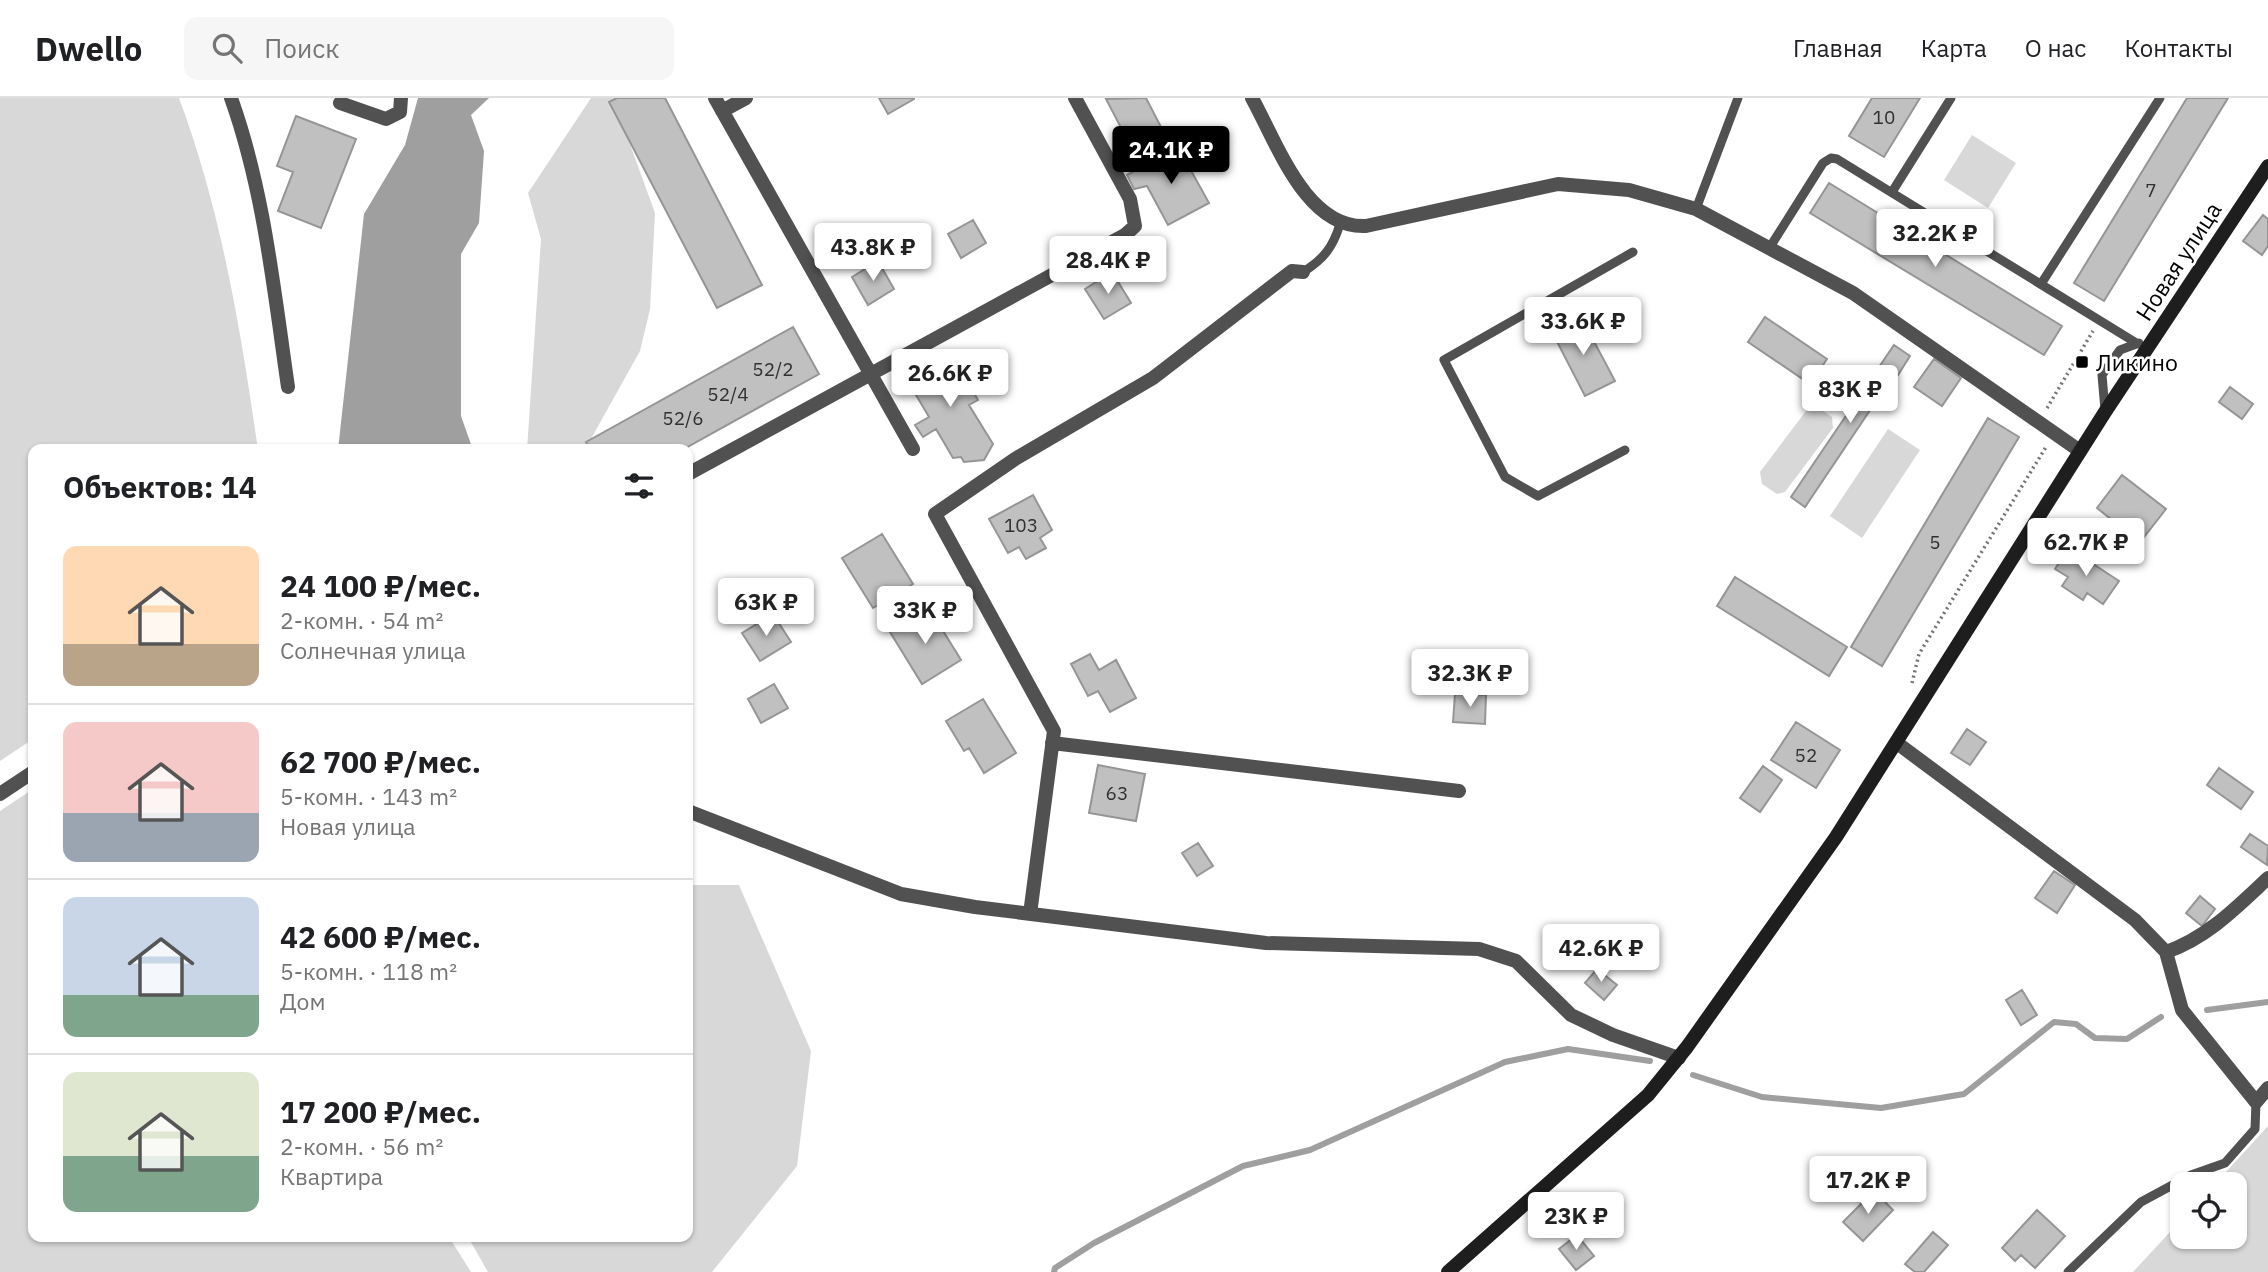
<!DOCTYPE html>
<html lang="ru">
<head>
<meta charset="utf-8">
<style>
  :root { --surface:#fff; --page:#f6f6f6; --text:#202124; --muted:#757577; --line:#e0e0e0; --accent:#000 }
  body { margin:0; font-family:"IBM Plex Sans",sans-serif; background:var(--page); color:var(--text); height:100vh; display:flex; flex-direction:column; font-size:26px; white-space:nowrap }
  * { box-sizing:border-box; margin:0 }
  p { font-size:23px; color:var(--muted) }
  .icon { flex:none; width:38px; height:38px; fill:none; stroke:currentColor; stroke-width:2; stroke-linecap:round; stroke-linejoin:round }
  .map { position:relative; flex:1; overflow:hidden }
  .drawer { position:absolute; left:28px; top:346px; width:665px; height:798px; display:flex; flex-direction:column; background:var(--surface); border-radius:14px; box-shadow:0 2px 5px #0004 }
  .drawer>* { flex:none }
  .buttons { position:absolute; left:2170px; top:1074px; display:grid; gap:14px }
  .buttons a { display:grid; place-items:center; width:77px; height:77px; border-radius:14px; background:var(--surface); box-shadow:0 2px 5px #0004; font-size:35px }
  .price { position:absolute; translate:-50% -60px; padding:0 16px; border-radius:7px; background:#fff; color:#222; font-size:23px; line-height:46px; filter:drop-shadow(0 2px 4px #0008) }
  .price::after { content:''; position:absolute; left:50%; top:42px; width:21px; height:16px; margin-left:-10px; background:inherit; clip-path:polygon(0 0,100% 0,50% 100%) }
  .price.selected { background:var(--accent); color:#fff }
  ul { padding:0; list-style:none }
  li { display:flex; align-items:center; gap:21px; height:175px; padding:0 35px }
  li+li { border-top:2px solid var(--line) }
  li span { display:grid; place-items:center; flex:none; width:196px; height:140px; border-radius:14px; color:#555 }
  li>.icon { margin-inline-start:auto }
  span .icon { width:84px; height:84px; fill:#fffc; stroke-width:1 }
  li b { font-size:30px }
  h2 { display:flex; justify-content:space-between; align-items:center; height:84px; padding:0 35px; font-size:30px }
  header { display:flex; align-items:center; gap:42px; box-sizing:border-box; height:98px; padding:0 35px; background:var(--surface); border-bottom:2px solid var(--line) }
  header strong { font-size:33px }
  nav { display:flex; gap:38px; margin-inline-start:auto; font-size:24px }
  .search { width:490px; height:63px; background:var(--page); display:flex; align-items:center; gap:18px; box-sizing:border-box; padding:0 24px; border-radius:14px; color:var(--muted); font-size:26px }
  .map>svg:first-child { display:block }
  .green { fill:#d8d8d8 }
  .water { fill:#9f9f9f }
  .lines { fill:none; stroke-linecap:round; stroke-linejoin:round }
  .stream { stroke:#9f9f9f; stroke-width:6 }
  .building { fill:#c0c0c0; stroke:#959595; stroke-width:2 }
  .path { stroke:#737373; stroke-width:3.5; stroke-dasharray:2 3.5; stroke-linecap:butt }
  .lane { stroke:#515151; stroke-width:9 }
  .street { stroke:#515151; stroke-width:14 }
  .secondary { stroke:#1e1e1e; stroke-width:14 }
  .poi-dot { fill:#000; stroke:#fff; stroke-width:2.5 }
  .labels { text-anchor:middle; dominant-baseline:central; stroke-width:5; stroke-linejoin:round; paint-order:stroke }
  .number-label { font-size:19px; fill:#303030 }
  .street-label { font-size:23px; fill:#000; stroke:#fff }
  .poi-label { font-size:23px; fill:#000; stroke:#fff; text-anchor:start }
</style>
</head>
<body>
<header>
<strong>Dwello</strong>
<div class="search"><svg class="icon" aria-label="search" viewBox="0 0 24 24"><circle cx="10" cy="10" r="6"/><path d="M15 15l6 6"/></svg>Поиск</div>
<nav><a>Главная</a><a>Карта</a><a>О нас</a><a>Контакты</a></nav>
</header>
<div class="map">
<svg width="2268" height="1174" viewBox="0 0 2268 1174">
  <rect width="100%" height="100%" fill="#fff"/>
  <path class="green" d="M0 0H179C221 112 241 233 258 352H33V641L0 663Z
    M591 0H618V13L655 115 650 211 640 253 592 339 596 352H527L541 141 528 95Z
    M1972 37 2016 65 1988 110 1944 82Z
    M1814 307 1832 319 1833 330 1785 394 1777 396 1762 386 1760 374 1809 309Z
    M1888 331 1920 352 1862 440 1830 418Z
    M33 691V1139H449L471 1174H0V713Z
    M688 787H739L811 953 797 1068 712 1174H488L468 1139H688Z
    M2268 1028V1174H2133L2182 1121V1139H2235V1087H2214Z"/>
  <path class="water" d="M418 0H489L471 17 484 53 479 125 461 156V318L473 352H338L364 116 405 47Z"/>
  <g class="lines">
    <path class="stream" d="M2207 912 2268 904
      M1693 977 1762 999 1881 1010 1964 996 2054 924 2076 926 2095 940 2127 941 2161 919
      M1054 1174 1055 1170 1094 1145 1243 1068 1310 1052 1505 964 1568 951 1650 963"/>
  </g>
  <path class="building" d="M617 0H665L762 187 717 210 609 4Z
    M879 0H914V1L888 16Z
    M1146 0 1161 29 1129 45 1106 1Z
    M1872 0H1920L1884 59 1849 38Z
    M2187 0H2228L2104 203 2074 185Z
    M296 18 356 41 321 130 278 113 293 74 277 68Z
    M1178 49 1209 105 1168 127 1147 88 1134 91 1127 77Z
    M1829 85 2062 228 2044 257 1810 115Z
    M2263 117 2268 121V148L2262 157 2243 143Z
    M973 122 986 145 961 160 948 136Z
    M878 163 894 191 868 207 852 179Z
    M1112 174 1131 205 1104 221 1085 191Z
    M1581 219 1615 283 1585 298 1552 234Z
    M1765 219 1827 261 1810 286 1748 244Z
    M793 229 819 276 682 352H591L586 344Z
    M1894 247 1910 258 1898 277 1895 275 1805 409 1791 399Z
    M949 254 978 302 969 307 993 346 984 362 964 364 961 359 953 360 936 331 923 339 915 327 929 319 906 280Z
    M1934 261 1961 280 1942 308 1914 289Z
    M2230 289 2253 306 2242 321 2219 304Z
    M1988 320 2019 339 1882 568 1851 549Z
    M2122 377 2166 411 2144 439 2136 433 2132 438 2097 410Z
    M1033 397 1052 432 1040 440 1046 450 1026 461 1019 449 1008 455 989 421Z
    M882 436 913 486 873 510 842 460Z
    M2069 450 2119 483 2103 506 2087 495 2083 502 2062 488 2068 479 2055 471Z
    M1735 479 1847 549 1829 578 1717 508Z
    M929 510 961 562 922 586 890 534Z
    M773 516 791 544 760 563 742 535Z
    M1090 556 1099 572 1116 562 1136 600 1110 614 1098 593 1088 598 1071 566Z
    M774 586 788 610 761 625 748 601Z
    M1455 596 1486 597 1485 626 1453 624Z
    M983 601 1016 655 984 675 969 650 964 653 946 623Z
    M1796 624 1840 652 1816 690 1771 662Z
    M1967 631 1986 644 1970 667 1951 655Z
    M1098 667 1145 676 1136 723 1089 715Z
    M1763 668 1782 682 1760 714 1740 700Z
    M2219 670 2253 694 2241 711 2207 687Z
    M2250 736 2268 748 2267 767 2241 749Z
    M1198 745 1213 768 1197 778 1182 755Z
    M2054 773 2075 787 2057 815 2035 800Z
    M2200 798 2215 811 2202 828 2186 815Z
    M1597 871 1617 887 1604 902 1585 885Z
    M2022 892 2037 917 2021 927 2006 902Z
    M1874 1093 1893 1112 1863 1143 1843 1124Z
    M2037 1112 2065 1138 2035 1170 2021 1157 2015 1163 2002 1150Z
    M1933 1134 1948 1147 1924 1174H1915L1905 1166Z
    M1577 1137 1594 1158 1576 1172 1559 1151Z"/>
  <g class="lines">
    <path class="path" d="M2047 310 2093 233
      M1912 585 1919 556 2046 349"/>
    <path class="lane" d="M1892 94 1951 0
      M1696 111 1738 0
      M1770 149 1823 65 1831 60 1837 61 2138 246
      M1303 174C1324 161 1333 149 1340 126
      M2041 186 2160 0
      M2105 312 2102 277 2120 252 2139 245
      M1625 352 1538 398 1505 379 1444 262 1633 154
      M2068 1174 2141 1104 2191 1077 2225 1065 2255 1031 2256 1004"/>
    <path class="street" d="M231 0C264 92 274 193 288 289
      M715 0 913 351
      M1252 0C1277 45 1306 131 1366 128L1558 86 1629 92 1696 111 1853 195 2080 353
      M340 5 386 21 400 14 401 0
      M722 13 746 0
      M688 376 1125 137 1135 128 1130 101 1075 0
      M1052 645 1459 693
      M1897 645 2135 822 2166 854 2182 912 2256 1004 2268 990
      M0 696 33 674
      M688 713 901 796 975 809 1266 845 1479 851 1516 863 1571 917 1613 937 1679 960
      M1030 816 1054 633 935 416 1015 361 1153 280 1292 173 1303 174
      M2166 854C2207 840 2237 809 2268 780"/>
    <path class="secondary" d="M1448 1174 1648 997 1687 949 1836 739 2105 314 2268 68"/>
  </g>
  <rect class="poi-dot" x="2075" y="257" width="14" height="14" rx="3.5"/>
  <g class="labels">
    <g class="number-label">
      <text x="1884" y="19">10</text>
      <text x="2151" y="92">7</text>
      <text x="773" y="271">52/2</text>
      <text x="728" y="296">52/4</text>
      <text x="683" y="320">52/6</text>
      <text x="1021" y="427">103</text>
      <text x="1935" y="444">5</text>
      <text x="1806" y="657">52</text>
      <text x="1117" y="695">63</text>
    </g>
    <g class="street-label">
      <text transform="translate(2178 163) rotate(-57)">Новая улица</text>
    </g>
    <g class="poi-label">
      <text x="2096" y="264">Ликино</text>
    </g>
  </g>
</svg>
<div class="buttons">
<a><svg class="icon" aria-label="locate" viewBox="0 0 24 24"><circle cx="12" cy="12" r="6"/><path d="M12 2v4M12 18v4M2 12h4M18 12h4"/></svg></a>
</div>
<b class="price selected" style="left:1171px;top:88px">24.1K ₽</b>
<b class="price" style="left:1935px;top:171px">32.2K ₽</b>
<b class="price" style="left:873px;top:185px">43.8K ₽</b>
<b class="price" style="left:1108px;top:198px">28.4K ₽</b>
<b class="price" style="left:1583px;top:259px">33.6K ₽</b>
<b class="price" style="left:950px;top:311px">26.6K ₽</b>
<b class="price" style="left:1850px;top:327px">83K ₽</b>
<b class="price" style="left:2086px;top:480px">62.7K ₽</b>
<b class="price" style="left:766px;top:540px">63K ₽</b>
<b class="price" style="left:925px;top:548px">33K ₽</b>
<b class="price" style="left:1470px;top:611px">32.3K ₽</b>
<b class="price" style="left:1601px;top:886px">42.6K ₽</b>
<b class="price" style="left:1868px;top:1118px">17.2K ₽</b>
<b class="price" style="left:1576px;top:1154px">23K ₽</b>
<section class="drawer">
<h2>Объектов: 14<svg class="icon" aria-label="filters" viewBox="0 0 24 24"><path d="M4 7h16M4 17h16"/><circle cx="9" cy="7" r="2"/><circle cx="15" cy="17" r="2"/></svg></h2>
<ul>
<li><span style="background:linear-gradient(#ffd9b3 70%,#b9a48a 0)"><svg class="icon" aria-label="home" viewBox="0 0 24 24"><path d="M3 11l9-7 9 7M6 9v11h12V9"/></svg></span><div><b>24 100 ₽/мес.</b><p>2-комн. · 54 m²</p><p>Солнечная улица</p></div></li>
<li><span style="background:linear-gradient(#f6c9c9 65%,#9aa5b1 0)"><svg class="icon" aria-label="home" viewBox="0 0 24 24"><path d="M3 11l9-7 9 7M6 9v11h12V9"/></svg></span><div><b>62 700 ₽/мес.</b><p>5-комн. · 143 m²</p><p>Новая улица</p></div></li>
<li><span style="background:linear-gradient(#c9d6e8 70%,#7fa58c 0)"><svg class="icon" aria-label="home" viewBox="0 0 24 24"><path d="M3 11l9-7 9 7M6 9v11h12V9"/></svg></span><div><b>42 600 ₽/мес.</b><p>5-комн. · 118 m²</p><p>Дом</p></div></li>
<li><span style="background:linear-gradient(#dfe7d0 60%,#7fa58c 0)"><svg class="icon" aria-label="home" viewBox="0 0 24 24"><path d="M3 11l9-7 9 7M6 9v11h12V9"/></svg></span><div><b>17 200 ₽/мес.</b><p>2-комн. · 56 m²</p><p>Квартира</p></div></li>
</ul>
</section>
</div>
</body>
</html>
